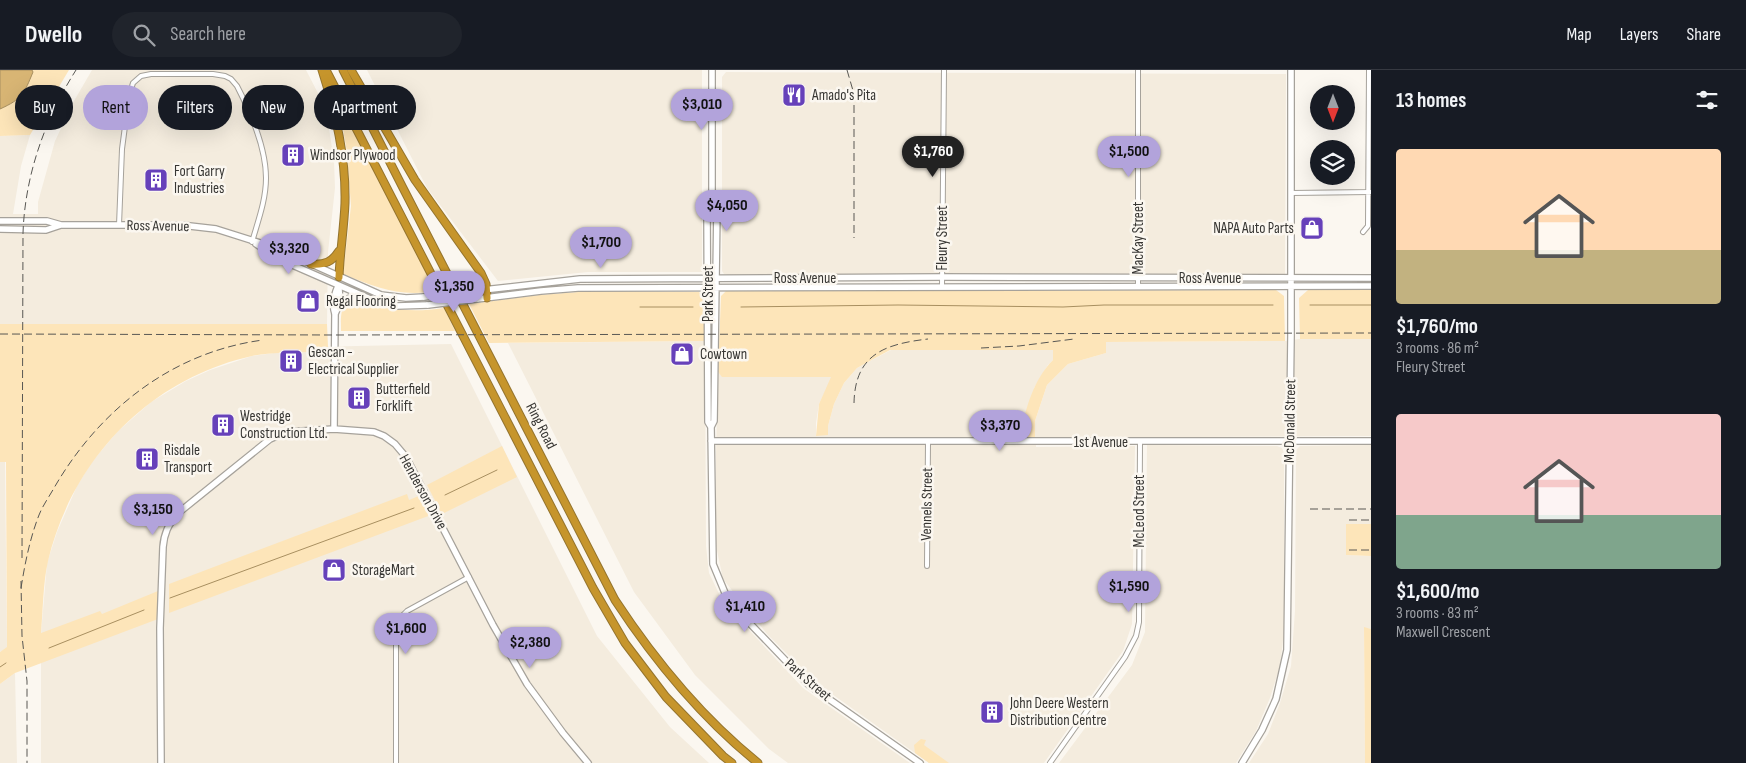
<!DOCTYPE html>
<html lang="en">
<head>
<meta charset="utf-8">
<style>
  :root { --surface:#171b24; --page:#20242c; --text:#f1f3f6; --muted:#9ea1a6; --line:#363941; --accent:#b2a3db }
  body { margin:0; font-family:"Sofia Sans Condensed",sans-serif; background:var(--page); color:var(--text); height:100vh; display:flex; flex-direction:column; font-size:19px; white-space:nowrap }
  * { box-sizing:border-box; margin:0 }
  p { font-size:16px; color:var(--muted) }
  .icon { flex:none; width:28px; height:28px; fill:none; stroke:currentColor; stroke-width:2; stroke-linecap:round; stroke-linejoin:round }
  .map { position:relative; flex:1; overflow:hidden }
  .sheet { display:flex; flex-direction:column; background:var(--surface); width:375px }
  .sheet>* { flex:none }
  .banner { position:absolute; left:15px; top:15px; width:475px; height:45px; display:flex; gap:10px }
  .needle { width:32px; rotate:180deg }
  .buttons { position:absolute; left:1310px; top:15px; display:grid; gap:10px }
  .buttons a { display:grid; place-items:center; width:45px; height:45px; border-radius:50%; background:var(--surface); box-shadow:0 5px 20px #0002; font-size:25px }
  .price { position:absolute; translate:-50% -42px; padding:0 11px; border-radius:18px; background:var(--accent); color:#111; font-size:16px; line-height:32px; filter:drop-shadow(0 1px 2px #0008) }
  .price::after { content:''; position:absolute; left:50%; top:30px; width:15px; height:11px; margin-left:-8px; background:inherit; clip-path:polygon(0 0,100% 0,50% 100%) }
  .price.on { background:#222; color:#fff }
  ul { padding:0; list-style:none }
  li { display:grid; align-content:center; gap:10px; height:265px; padding:0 25px }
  li span { display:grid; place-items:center; height:155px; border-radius:5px; color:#555 }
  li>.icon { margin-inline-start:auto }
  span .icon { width:90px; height:90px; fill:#fffc; stroke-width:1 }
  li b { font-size:21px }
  h2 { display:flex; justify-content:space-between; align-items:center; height:60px; padding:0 25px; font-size:21px }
  .tag { padding:0 18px; border-radius:22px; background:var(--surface); box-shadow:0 5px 20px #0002; font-size:18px; line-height:45px }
  .tag.on { background:var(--accent); color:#111 }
  header { display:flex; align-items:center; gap:30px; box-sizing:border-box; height:70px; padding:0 25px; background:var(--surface); border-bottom:1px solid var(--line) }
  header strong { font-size:24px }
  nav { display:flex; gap:28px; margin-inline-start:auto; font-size:18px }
  .search { width:350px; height:45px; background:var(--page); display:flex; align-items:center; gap:12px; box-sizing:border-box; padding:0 18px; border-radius:28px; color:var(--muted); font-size:19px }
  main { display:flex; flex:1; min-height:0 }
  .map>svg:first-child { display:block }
  .built { fill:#f4ecde }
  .green { fill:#fde5b9 }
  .water { fill:#d8b574; stroke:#a88f60 }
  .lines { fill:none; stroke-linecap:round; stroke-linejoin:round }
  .stream { stroke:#a88f60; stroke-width:1 }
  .street-casing { stroke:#a6a29b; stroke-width:6 }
  .secondary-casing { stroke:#a6a29b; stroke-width:8 }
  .highway-casing { stroke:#94742e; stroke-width:9 }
  .street { stroke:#fff; stroke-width:4 }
  .secondary { stroke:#fff; stroke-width:5.5 }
  .highway { stroke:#c6952c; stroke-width:7 }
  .rail { stroke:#585753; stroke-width:1; stroke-dasharray:8 4; stroke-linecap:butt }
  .secondary-bridge-casing { stroke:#a6a29b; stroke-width:8; stroke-linecap:butt }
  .secondary-bridge { stroke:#fff; stroke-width:5.5 }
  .labels { text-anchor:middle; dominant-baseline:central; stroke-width:5; stroke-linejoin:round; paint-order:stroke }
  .poi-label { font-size:15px; fill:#373633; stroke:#fbf7f0; text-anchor:start }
  .street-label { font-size:15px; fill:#373633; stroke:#fbf7f0 }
</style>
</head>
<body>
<header>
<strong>Dwello</strong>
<div class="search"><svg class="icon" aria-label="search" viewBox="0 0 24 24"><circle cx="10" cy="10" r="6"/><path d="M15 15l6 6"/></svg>Search here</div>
<nav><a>Map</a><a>Layers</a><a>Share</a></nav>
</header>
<main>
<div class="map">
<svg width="1371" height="693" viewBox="0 0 1371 693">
  <rect width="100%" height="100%" fill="#fbf7f0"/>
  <path class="built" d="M92 0H306L321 29 328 52 334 91 335 118 328 182 327 254H0V66L30 65 21 96 13 144H38V132L55 71 74 31Z
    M367 0H702V202H588L498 211 427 118Z
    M726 2 1286 4 1285 204 728 205 724 204 722 201V7Z
    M1300 269H1371V366L1036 368V377L1135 376 1132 554 1123 581 1044 693H929L815 612 767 564 723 509 716 476V385L718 302 723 307H832L819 334 816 353V365H828V356L834 334 844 313 857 298 891 280H1053V290L1048 295 1034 318 1035 368V351L1047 315 1068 294 1106 283V272L1285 271Z
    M705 271 706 476 709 503 723 532 803 618 910 693H788L769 679 695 605 634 522 508 273Z
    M451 274 597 566 670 657 709 693H41V564L47 493 57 462 77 416 91 393 117 362 151 332 186 311 210 300 252 286 274 283 309 282V277Z
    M1147 375 1277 376 1282 378 1284 383V562L1280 596 1270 628 1256 661 1236 693H1059L1132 595 1145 562Z
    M1371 375V454H1346V485L1371 486V559L1364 558 1365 693H1249L1268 664 1280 633 1291 596 1295 541 1296 380 1300 376Z
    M0 392H5L7 578 0 582Z
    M15 603 17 693H0V614Z"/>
  <path class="green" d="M0 0H69L30 65 0 66Z
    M340 33 437 221C399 227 377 218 343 204L351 136 347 82 341 48 336 34Z
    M1276 220 1284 226 1285 271 1106 272V283L1068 294 1047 315 1035 351V368H1020C1025 340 1033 310 1053 290V280H890L857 298 844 313 834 334 828 356V365L816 366 819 334 831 307H722L718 302 721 226 726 221Z
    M1308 220H1371V269H1300L1299 228Z
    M592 221 699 222 705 228V271L489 273 469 234 539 225Z
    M357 228C389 240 410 243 444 238L455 261H341C341 245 339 233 357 228Z
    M0 254H327L328 277H309V282C290 283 271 282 252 286 149 309 72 390 48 491 43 513 43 540 41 563L100 541 102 544 158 521V549L15 603 0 614V582L7 577 6 392H0Z
    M502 376 517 407 442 444 427 415Z
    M407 424 409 430 421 425 431 445 169 543V514Z
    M1346 454H1371V486L1346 485Z
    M1364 557 1371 559V693H1365Z
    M921 669 926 670 924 675 949 693H929L915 683 914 675Z"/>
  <path class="water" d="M0 0H32L33 2C24 24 22 29 0 39Z"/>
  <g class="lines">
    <path class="stream" d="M1310 235H1371
      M640 237H693
      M741 237 898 235 1063 237 1104 235H1273
      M445 425 497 400
      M170 528 414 438
      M49 578 144 540
      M0 597 6 593"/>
    <g class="street-casing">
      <path id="street" d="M1291 123 1371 122
        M119 155 122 79 129 26 133 13 141 6 151 4H213L225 6 231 9 237 16C251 43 266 77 266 108 266 130 258 151 252 172
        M1363 162 1368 156 1369 0
        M1138 216V0
        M942 217 944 0
        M927 496 928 372
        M396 693V561L401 547 407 541 469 507
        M1050 693 1125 587 1136 566 1139 552 1140 372"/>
    </g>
    <g class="secondary-casing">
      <path id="secondary" d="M712 122 717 129V137L714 351 711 357 713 494 725 523 736 539 809 615 920 693
        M0 151H47L61 155H181L216 159 276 178 381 225 406 228 424 227
        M0 159 46 160 61 155
        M256 174 281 190 375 231 397 236 428 235
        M474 221 580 209 942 207 1371 208
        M477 229 541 221 578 218 1371 216
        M338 238 347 229 359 225
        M335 244C340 234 341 226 338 215
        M711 357 708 352 707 139V131L712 122V0
        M334 359 335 244C332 235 334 225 338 216
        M711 371H1371
        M161 693 160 558 163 477C164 464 168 455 177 444L270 369 286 362 334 359 374 362 384 366 395 374 406 387 493 555 527 614 563 663 588 693
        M1242 693 1262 660 1276 629 1287 580 1291 266V0"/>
    </g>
    <g class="highway-casing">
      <path id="highway" d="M322 0C336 44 346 87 345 133 344 158 340 182 339 207
        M326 0 593 518 625 573 666 627 723 686 732 693
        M343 0 403 118 615 530C655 591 701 647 758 693
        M351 0 415 110 481 203 486 214 487 228
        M311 194C325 195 332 192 339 181"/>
    </g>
    <use href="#street" class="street"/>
    <use href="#secondary" class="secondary"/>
    <use href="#highway" class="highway"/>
    <path class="rail" d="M847 0 854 24V168
      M0 264 334 265 1371 263
      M981 278 1019 276 1074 269
      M854 333C855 284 885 274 928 269
      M1310 439H1371
      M1349 450H1371
      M1349 480H1371
      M22 488 23 163C25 105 45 49 76 0
      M21 511 22 566 27 611V693
      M21 518C25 493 30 468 39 445 43 435 49 427 54 418 99 340 172 282 263 270"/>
    <g class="secondary-bridge-casing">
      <path id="secondary-bridge" d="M424 227 474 221
        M428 235 477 229"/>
    </g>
    <use href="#secondary-bridge" class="secondary-bridge"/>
  </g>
  <defs>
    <g id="restaurant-square" transform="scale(1.25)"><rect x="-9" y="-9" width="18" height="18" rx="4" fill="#6641ba" stroke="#fbf7f0"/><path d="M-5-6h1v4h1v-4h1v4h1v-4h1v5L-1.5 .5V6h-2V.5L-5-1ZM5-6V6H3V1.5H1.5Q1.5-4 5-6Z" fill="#fff"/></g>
    <g id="building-square" transform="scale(1.25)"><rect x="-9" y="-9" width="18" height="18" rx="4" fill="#6641ba" stroke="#fbf7f0"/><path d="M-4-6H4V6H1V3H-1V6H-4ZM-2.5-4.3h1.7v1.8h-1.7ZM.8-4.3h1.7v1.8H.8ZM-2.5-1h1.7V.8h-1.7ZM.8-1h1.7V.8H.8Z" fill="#fff"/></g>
    <g id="shop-square" transform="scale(1.25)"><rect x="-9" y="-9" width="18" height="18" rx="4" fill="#6641ba" stroke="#fbf7f0"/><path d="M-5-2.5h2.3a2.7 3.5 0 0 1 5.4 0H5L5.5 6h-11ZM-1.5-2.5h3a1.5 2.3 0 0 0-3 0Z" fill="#fff"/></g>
  </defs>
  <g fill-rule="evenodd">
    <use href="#restaurant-square" x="794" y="25"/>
    <use href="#building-square" x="293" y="85"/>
    <use href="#building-square" x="156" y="110"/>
    <use href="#shop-square" x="1312" y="158"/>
    <use href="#shop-square" x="308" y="231"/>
    <use href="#shop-square" x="682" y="284"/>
    <use href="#building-square" x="291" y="291"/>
    <use href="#building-square" x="359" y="328"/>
    <use href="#building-square" x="223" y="355"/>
    <use href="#building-square" x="147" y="389"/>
    <use href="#shop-square" x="334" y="500"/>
    <use href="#building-square" x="992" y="642"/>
  </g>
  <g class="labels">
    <g class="poi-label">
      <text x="812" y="25">Amado's Pita</text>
      <text x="310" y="85">Windsor Plywood</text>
      <text x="174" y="101">Fort Garry<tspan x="174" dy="17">Industries</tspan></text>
      <text x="1294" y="158" text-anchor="end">NAPA Auto Parts</text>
      <text x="326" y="231">Regal Flooring</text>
      <text x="308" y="282">Gescan -<tspan x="308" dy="17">Electrical Supplier</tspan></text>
      <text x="700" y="284">Cowtown</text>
      <text x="376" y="319">Butterfield<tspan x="376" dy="17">Forklift</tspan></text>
      <text x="240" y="346">Westridge<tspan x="240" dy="17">Construction Ltd.</tspan></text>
      <text x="164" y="380">Risdale<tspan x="164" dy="17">Transport</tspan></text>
      <text x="352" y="500">StorageMart</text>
      <text x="1010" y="633">John Deere Western<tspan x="1010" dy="17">Distribution Centre</tspan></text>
    </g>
    <g class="street-label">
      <text transform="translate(158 156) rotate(1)">Ross Avenue</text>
      <text transform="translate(942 168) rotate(-90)">Fleury Street</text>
      <text transform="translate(1138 168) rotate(-90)">MacKay Street</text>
      <text x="805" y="208">Ross Avenue</text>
      <text x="1210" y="208">Ross Avenue</text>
      <text transform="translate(708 224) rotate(-90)">Park Street</text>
      <text transform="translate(1290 351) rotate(-89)">McDonald Street</text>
      <text transform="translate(541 356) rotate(63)">Ring Road</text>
      <text x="1101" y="372">1st Avenue</text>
      <text transform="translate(423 422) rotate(61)">Henderson Drive</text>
      <text transform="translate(927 434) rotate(-89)">Vennels Street</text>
      <text transform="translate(1139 441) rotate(-90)">McLeod Street</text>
      <text transform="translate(808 610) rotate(41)">Park Street</text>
    </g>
  </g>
</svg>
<div class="buttons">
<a><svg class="needle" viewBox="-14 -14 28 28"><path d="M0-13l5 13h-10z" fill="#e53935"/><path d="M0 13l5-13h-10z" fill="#9ea1a6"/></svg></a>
<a><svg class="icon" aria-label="layers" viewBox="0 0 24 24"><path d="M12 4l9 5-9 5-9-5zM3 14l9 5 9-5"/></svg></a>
</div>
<b class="price" style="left:702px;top:61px">$3,010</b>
<b class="price on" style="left:933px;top:108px">$1,760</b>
<b class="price" style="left:1129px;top:108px">$1,500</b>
<b class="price" style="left:727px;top:162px">$4,050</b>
<b class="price" style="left:601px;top:199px">$1,700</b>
<b class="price" style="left:289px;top:205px">$3,320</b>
<b class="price" style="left:454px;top:243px">$1,350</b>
<b class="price" style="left:1000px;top:382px">$3,370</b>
<b class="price" style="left:153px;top:466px">$3,150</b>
<b class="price" style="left:1129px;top:543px">$1,590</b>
<b class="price" style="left:745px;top:563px">$1,410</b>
<b class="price" style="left:406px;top:585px">$1,600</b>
<b class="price" style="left:530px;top:599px">$2,380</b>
<div class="banner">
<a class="tag">Buy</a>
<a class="tag on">Rent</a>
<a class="tag">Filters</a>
<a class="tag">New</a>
<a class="tag">Apartment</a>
</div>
</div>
<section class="sheet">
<h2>13 homes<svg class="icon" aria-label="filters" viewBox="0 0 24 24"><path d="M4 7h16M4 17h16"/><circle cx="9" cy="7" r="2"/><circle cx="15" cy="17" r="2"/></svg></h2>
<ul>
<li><span style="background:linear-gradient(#ffd9b3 65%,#c2b280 0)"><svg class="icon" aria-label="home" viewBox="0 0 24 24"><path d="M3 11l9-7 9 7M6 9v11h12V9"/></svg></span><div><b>$1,760/mo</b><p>3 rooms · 86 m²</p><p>Fleury Street</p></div></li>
<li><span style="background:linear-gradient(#f6c9c9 65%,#7fa58c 0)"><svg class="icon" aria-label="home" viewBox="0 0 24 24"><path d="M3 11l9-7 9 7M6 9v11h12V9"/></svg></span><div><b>$1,600/mo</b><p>3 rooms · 83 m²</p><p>Maxwell Crescent</p></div></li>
</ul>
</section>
</main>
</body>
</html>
